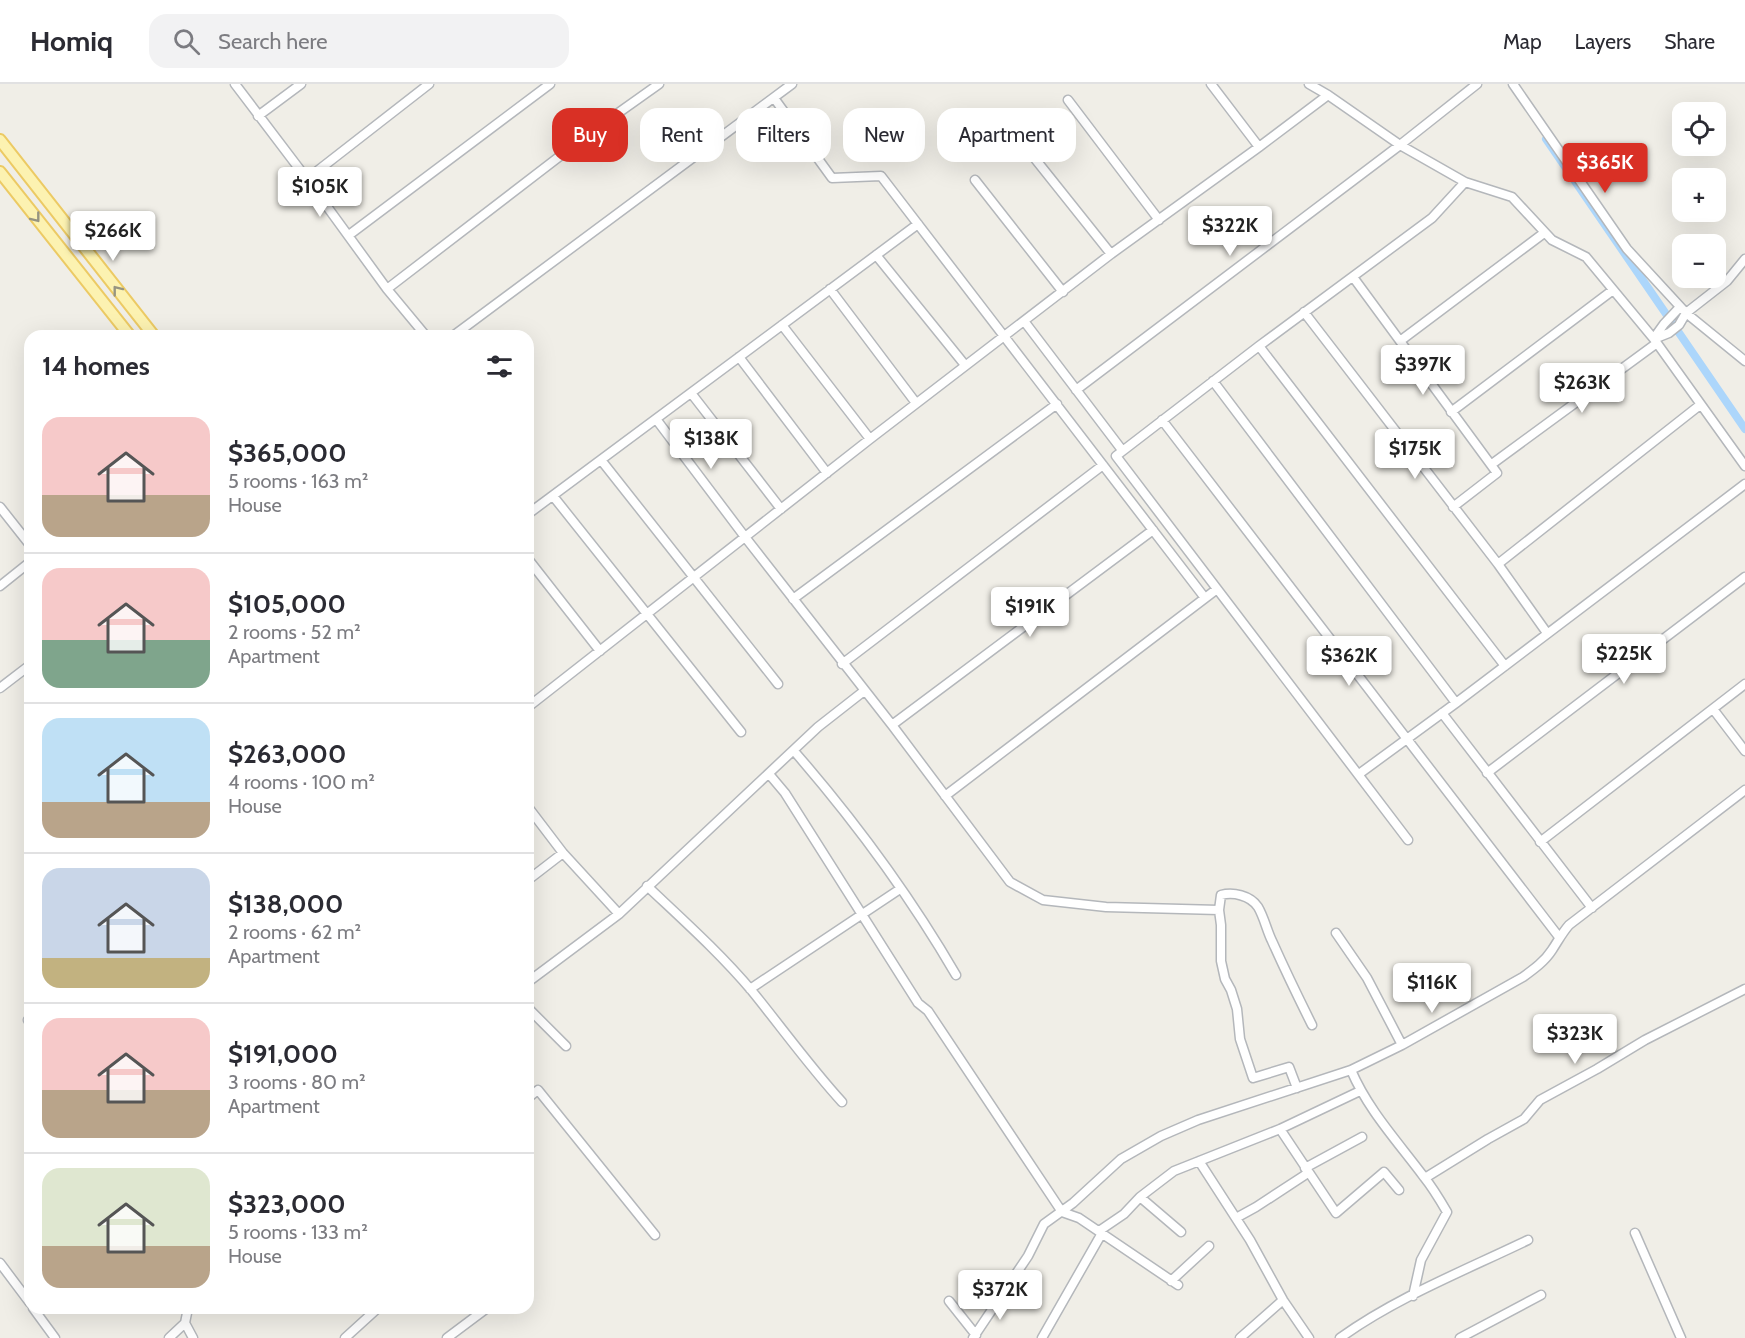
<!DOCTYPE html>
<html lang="en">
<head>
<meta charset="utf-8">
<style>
  :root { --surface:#fff; --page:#f2f2f3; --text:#2b2b33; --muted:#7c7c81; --line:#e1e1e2; --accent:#d93025 }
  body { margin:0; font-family:Cabin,sans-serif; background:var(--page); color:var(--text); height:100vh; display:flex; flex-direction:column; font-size:22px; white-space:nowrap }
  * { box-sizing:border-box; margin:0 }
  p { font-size:20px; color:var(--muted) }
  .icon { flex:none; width:33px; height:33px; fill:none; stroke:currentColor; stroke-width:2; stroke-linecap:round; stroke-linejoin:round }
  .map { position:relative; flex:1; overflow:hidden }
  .sheet { position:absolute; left:24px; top:246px; width:510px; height:984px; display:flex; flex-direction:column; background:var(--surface); border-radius:18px; box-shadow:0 6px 24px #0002 }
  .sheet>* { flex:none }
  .hud { position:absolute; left:552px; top:24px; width:570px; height:54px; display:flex; gap:12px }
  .tools { position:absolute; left:1672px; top:18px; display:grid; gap:12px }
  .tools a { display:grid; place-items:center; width:54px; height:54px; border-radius:12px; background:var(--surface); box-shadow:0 6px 24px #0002; font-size:30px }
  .price { position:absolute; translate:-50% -51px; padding:0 14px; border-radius:6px; background:#fff; color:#222; font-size:20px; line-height:39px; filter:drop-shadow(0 2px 3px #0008) }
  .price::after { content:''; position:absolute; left:50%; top:36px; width:18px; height:14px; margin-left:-9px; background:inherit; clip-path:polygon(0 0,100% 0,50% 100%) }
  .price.current { background:var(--accent); color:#fff }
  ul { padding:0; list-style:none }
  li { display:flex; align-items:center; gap:18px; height:150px; padding:0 18px }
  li+li { border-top:2px solid var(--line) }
  li span { display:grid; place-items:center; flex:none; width:168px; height:120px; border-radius:18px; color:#555 }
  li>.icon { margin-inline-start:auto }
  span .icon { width:72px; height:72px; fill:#fffc; stroke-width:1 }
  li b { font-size:26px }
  h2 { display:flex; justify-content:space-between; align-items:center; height:72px; padding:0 18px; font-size:26px }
  .pill { padding:0 21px; border-radius:18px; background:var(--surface); box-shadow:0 6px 24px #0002; font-size:21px; line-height:54px }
  .pill.current { background:var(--accent); color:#fff }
  header { display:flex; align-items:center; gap:36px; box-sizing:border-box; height:84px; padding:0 30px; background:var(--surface); border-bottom:2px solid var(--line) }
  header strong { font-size:28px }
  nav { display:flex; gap:33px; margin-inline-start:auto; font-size:21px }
  .search { width:420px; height:54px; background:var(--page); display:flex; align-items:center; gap:15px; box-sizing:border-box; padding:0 21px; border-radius:18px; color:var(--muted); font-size:22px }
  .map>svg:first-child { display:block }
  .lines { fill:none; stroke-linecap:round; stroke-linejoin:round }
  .canal { stroke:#acd6fb; stroke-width:8 }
  .minor-casing { stroke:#b4b7bb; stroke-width:11 }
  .major-casing { stroke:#ecca64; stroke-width:14 }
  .minor { stroke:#fff; stroke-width:8 }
  .major { stroke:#fcf2b1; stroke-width:10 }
  .oneway { stroke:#969481 }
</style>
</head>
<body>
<header>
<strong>Homiq</strong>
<div class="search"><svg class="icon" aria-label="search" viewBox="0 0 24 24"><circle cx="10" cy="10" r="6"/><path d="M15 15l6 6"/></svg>Search here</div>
<nav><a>Map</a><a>Layers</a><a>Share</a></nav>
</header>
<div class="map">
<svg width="1745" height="1254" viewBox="0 0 1745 1254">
  <rect width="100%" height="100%" fill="#f0eee7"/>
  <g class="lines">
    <path class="canal" d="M1546 55 1745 345"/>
    <g class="minor-casing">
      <path id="minor" d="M235 0 307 95 387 205 426 252
        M1211 0 1259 63
        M1309 0 1328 11 1400 61 1465 98 1512 113 1552 156 1586 173 1654 255 1745 382
        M1513 0 1627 165 1686 229 1745 277
        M774 14 832 94 881 92 1205 514
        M1068 16 1159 136
        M258 32 301 0
        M1020 56 1111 170
        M307 95 429 0
        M975 96 1063 208
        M349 151 550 0
        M876 171 965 281
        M1353 193 1497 389 1453 423
        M387 205 590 49 659 0
        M830 205 916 319
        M1304 228 1498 480 1547 549
        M1024 237 1122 366
        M782 241 870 355
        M453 252 792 0
        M1654 254 1664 240 1680 223
        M1654 255 1669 249 1679 241 1686 229 1727 197 1745 175
        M1400 257 1544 149
        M1259 262 1505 582
        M739 273 827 389
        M1213 297 1456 619
        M1076 306 1400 61 1477 0
        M691 309 781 425
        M1451 328 1613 206
        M656 335 745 453 892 641 1010 798 1043 816 1106 823 1219 826
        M1162 336 1559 853
        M601 376 778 600
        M1492 380 1657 259
        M553 412 741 648
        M0 423 30 461
        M528 430 918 140
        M528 475 600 567
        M1498 480 1700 321
        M0 502 30 478
        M793 515 1057 320
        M842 580 1103 381
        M0 604 30 581
        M528 623 870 355 1111 170 1259 63 1328 11
        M1713 625 1745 667
        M1442 629 1592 824
        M892 641 1153 446
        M794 667C854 736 910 812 956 891
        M1487 689 1745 493
        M769 690 785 709 918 919 928 927 1062 1128 1079 1134 1178 1201
        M1359 690 1456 619 1745 400
        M945 712 1217 505
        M528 723 563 769 619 830
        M1408 756 1116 372 1259 262 1432 134 1465 98
        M1540 758 1745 600
        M528 796 563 769
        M647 802C683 836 720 869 752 907 782 944 810 983 842 1018
        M1336 849 1367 894 1402 961
        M528 898 619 830 818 643 864 607
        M750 905 900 805
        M528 924 566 962
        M28 936 30 939
        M1351 986C1368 1026 1398 1058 1424 1093 1433 1104 1440 1116 1447 1128L1421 1176 1413 1212
        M1297 1004 1289 983 1253 994 1240 955 1237 925 1231 906 1225 895 1221 877V841L1219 826 1221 811C1233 808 1250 811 1258 823 1264 833 1267 847 1272 857 1285 886 1298 913 1312 941
        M528 1014 538 1006 655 1151
        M1280 1045 1336 1129 1384 1088 1399 1106
        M1199 1077 1250 1156 1283 1216 1309 1254
        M1305 1084 1362 1053
        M1425 1094 1488 1055 1524 1035 1540 1016 1597 985 1645 956 1745 905
        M1140 1113 1181 1148
        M1236 1134 1256 1123 1308 1089
        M1099 1147 1124 1130 1140 1113 1174 1087 1280 1045 1360 1007
        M1635 1149 1681 1254
        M0 1179 30 1219
        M1171 1197 1209 1162
        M949 1217 976 1251
        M33 1224 55 1254
        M185 1239 193 1254
        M169 1254 185 1239 188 1224
        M345 1254 378 1224
        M447 1254 487 1224
        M973 1254 1028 1172 1044 1140 1073 1119 1121 1075 1161 1052 1198 1036 1351 986 1402 961 1523 893C1534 885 1545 877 1552 866 1558 857 1562 849 1569 841L1745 706
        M1042 1254 1102 1149
        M1240 1254 1283 1216
        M1340 1254C1397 1213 1466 1186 1528 1156
        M1460 1254 1541 1211"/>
    </g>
    <g class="major-casing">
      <path id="major" d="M0 56 154 252
        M0 88 130 252"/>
    </g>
    <use href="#minor" class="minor"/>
    <use href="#major" class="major"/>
  </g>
  <defs><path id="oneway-chevron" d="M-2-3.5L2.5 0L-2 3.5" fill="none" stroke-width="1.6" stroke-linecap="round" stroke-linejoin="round" transform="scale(1.5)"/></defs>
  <g class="oneway">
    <use href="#oneway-chevron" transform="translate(36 134) rotate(52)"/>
    <use href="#oneway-chevron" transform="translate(117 206) rotate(-128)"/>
  </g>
</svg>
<div class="tools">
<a><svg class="icon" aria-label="locate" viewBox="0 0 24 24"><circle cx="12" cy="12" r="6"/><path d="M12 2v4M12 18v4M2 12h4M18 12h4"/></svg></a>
<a>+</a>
<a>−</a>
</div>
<b class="price current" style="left:1605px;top:110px">$365K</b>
<b class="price" style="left:320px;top:134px">$105K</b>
<b class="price" style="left:1230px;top:173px">$322K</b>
<b class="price" style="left:113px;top:178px">$266K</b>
<b class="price" style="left:1423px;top:312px">$397K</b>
<b class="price" style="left:1582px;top:330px">$263K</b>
<b class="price" style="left:711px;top:386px">$138K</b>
<b class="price" style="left:1415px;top:396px">$175K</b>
<b class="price" style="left:1030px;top:554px">$191K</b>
<b class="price" style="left:1624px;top:601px">$225K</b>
<b class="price" style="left:1349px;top:603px">$362K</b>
<b class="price" style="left:1432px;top:930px">$116K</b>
<b class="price" style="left:1575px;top:981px">$323K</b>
<b class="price" style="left:1000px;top:1237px">$372K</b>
<div class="hud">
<a class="pill current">Buy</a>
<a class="pill">Rent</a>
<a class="pill">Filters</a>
<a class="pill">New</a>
<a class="pill">Apartment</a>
</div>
<section class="sheet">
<h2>14 homes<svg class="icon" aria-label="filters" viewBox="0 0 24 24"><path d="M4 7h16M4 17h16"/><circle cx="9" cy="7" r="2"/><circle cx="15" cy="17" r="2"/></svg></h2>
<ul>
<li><span style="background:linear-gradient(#f6c9c9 65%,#b9a48a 0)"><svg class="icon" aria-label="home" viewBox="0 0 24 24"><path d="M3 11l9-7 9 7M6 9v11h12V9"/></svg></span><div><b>$365,000</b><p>5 rooms · 163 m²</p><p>House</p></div></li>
<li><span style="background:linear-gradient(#f6c9c9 60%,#7fa58c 0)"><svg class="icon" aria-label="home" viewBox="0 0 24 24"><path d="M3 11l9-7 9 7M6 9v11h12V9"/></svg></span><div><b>$105,000</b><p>2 rooms · 52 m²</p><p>Apartment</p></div></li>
<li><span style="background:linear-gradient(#bfe0f5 70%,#b9a48a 0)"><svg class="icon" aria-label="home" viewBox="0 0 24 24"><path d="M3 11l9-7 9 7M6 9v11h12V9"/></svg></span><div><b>$263,000</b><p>4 rooms · 100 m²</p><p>House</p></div></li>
<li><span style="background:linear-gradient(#c9d6e8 75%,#c2b280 0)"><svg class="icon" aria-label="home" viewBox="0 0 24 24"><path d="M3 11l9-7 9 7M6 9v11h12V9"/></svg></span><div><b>$138,000</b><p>2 rooms · 62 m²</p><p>Apartment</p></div></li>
<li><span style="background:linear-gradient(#f6c9c9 60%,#b9a48a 0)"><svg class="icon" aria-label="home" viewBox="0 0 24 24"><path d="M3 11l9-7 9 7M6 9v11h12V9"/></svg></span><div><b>$191,000</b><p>3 rooms · 80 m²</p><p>Apartment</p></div></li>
<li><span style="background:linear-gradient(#dfe7d0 65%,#b9a48a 0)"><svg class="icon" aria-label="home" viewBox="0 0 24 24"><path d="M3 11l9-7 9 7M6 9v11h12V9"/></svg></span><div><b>$323,000</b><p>5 rooms · 133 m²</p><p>House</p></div></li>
</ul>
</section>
</div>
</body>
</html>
